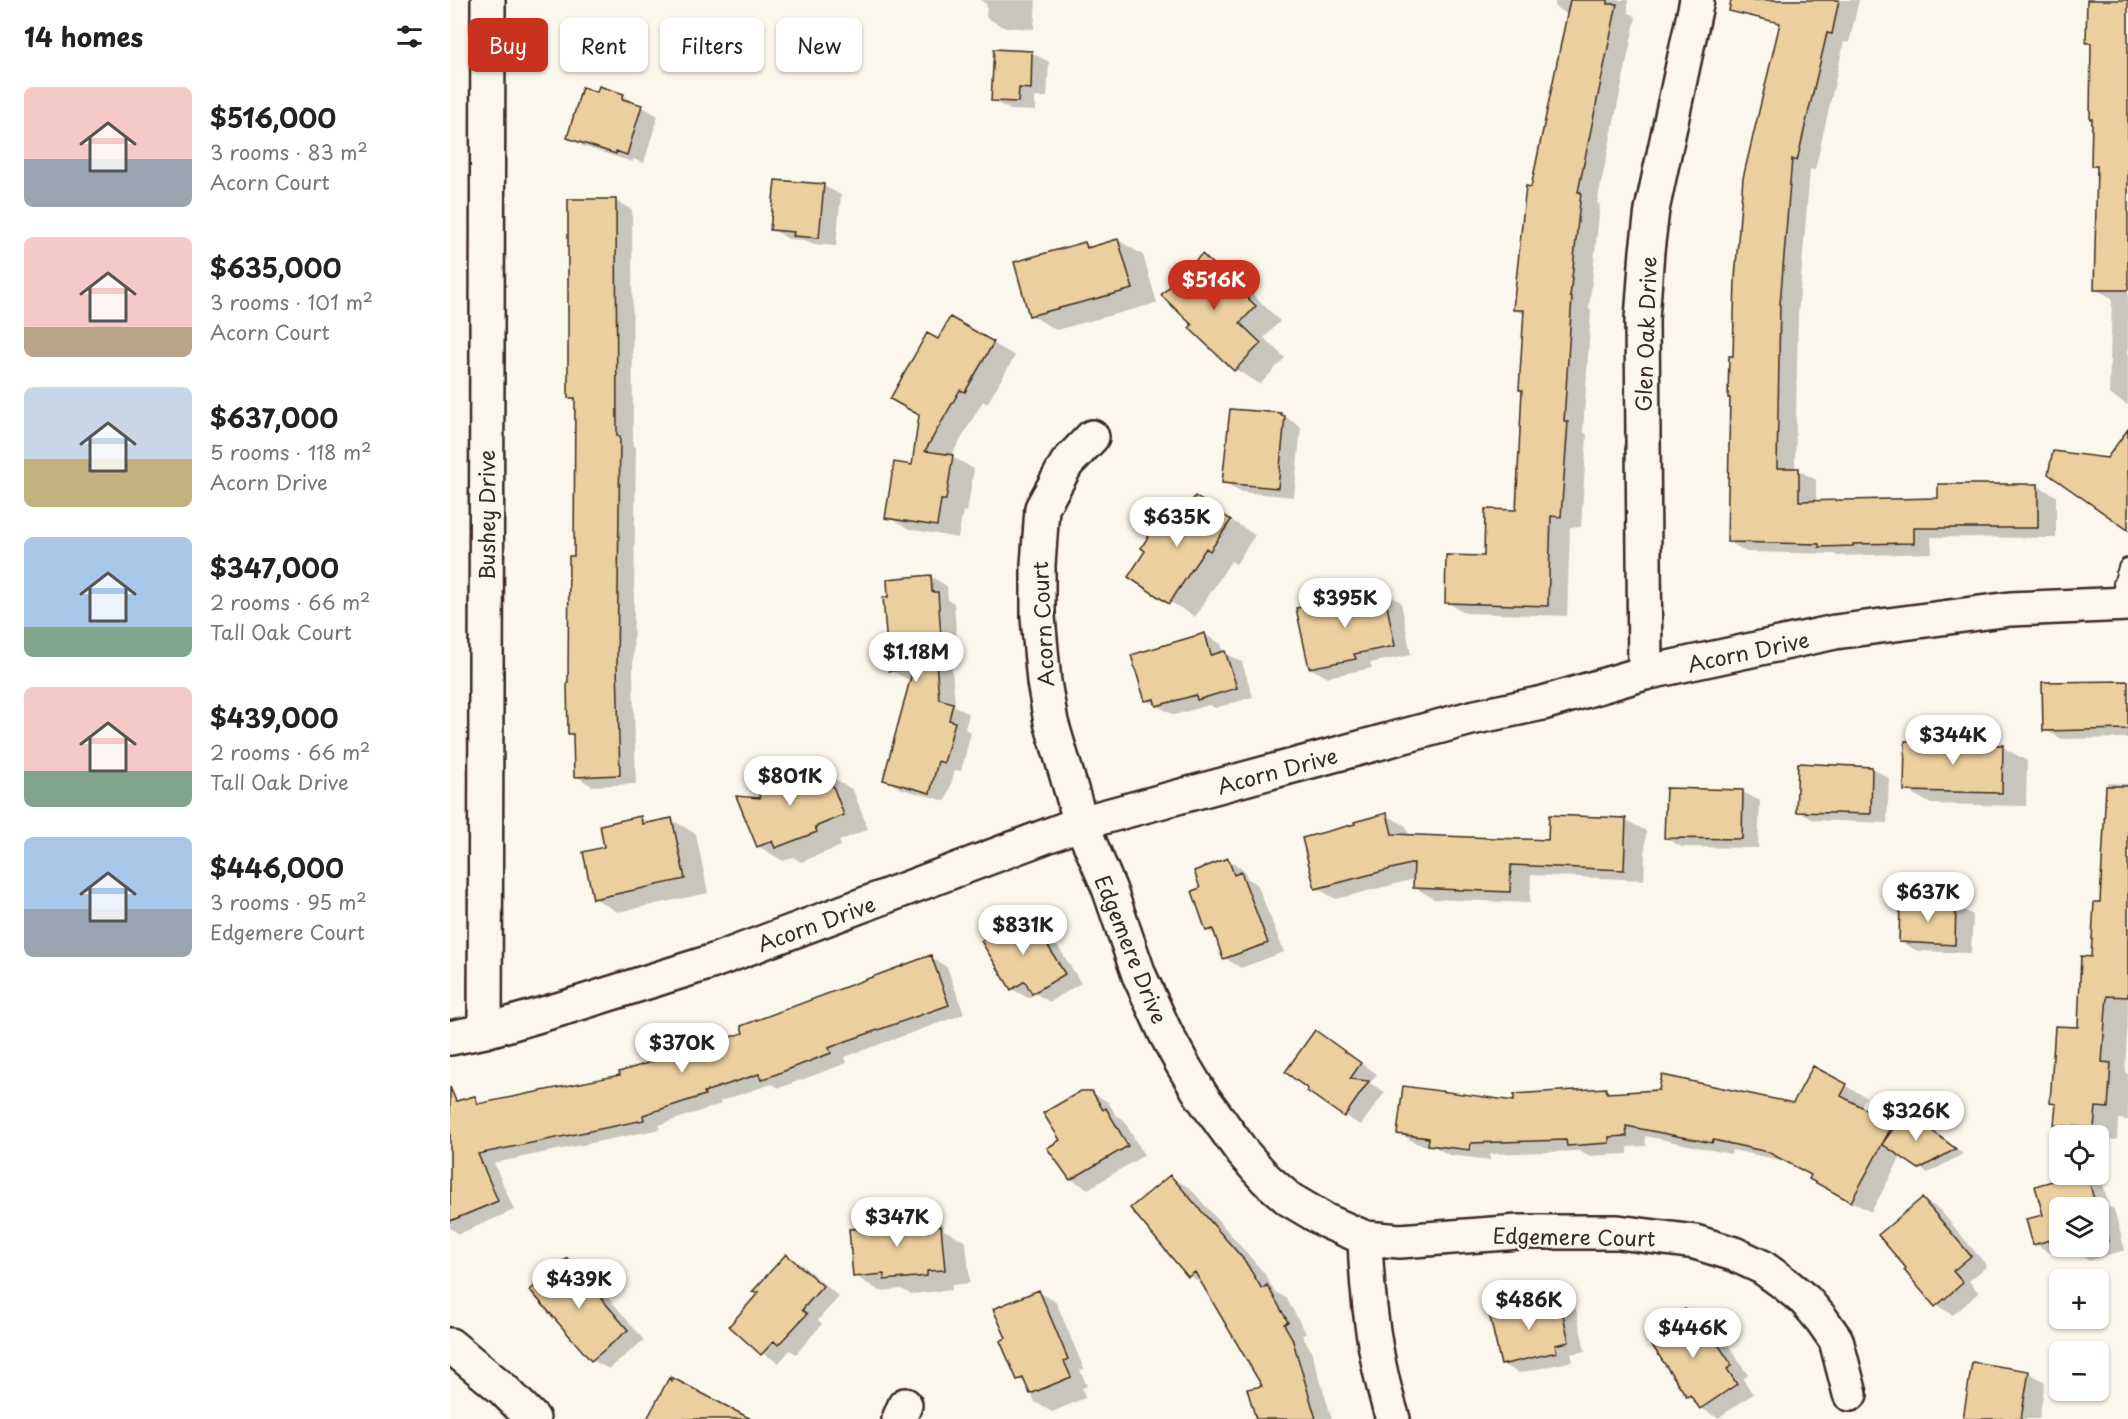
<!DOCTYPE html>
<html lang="en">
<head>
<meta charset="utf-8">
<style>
  :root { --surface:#fff; --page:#f2f2f2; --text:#222; --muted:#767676; --accent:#c8321e }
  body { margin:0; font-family:"Playpen Sans",sans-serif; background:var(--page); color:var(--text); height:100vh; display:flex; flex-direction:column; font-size:22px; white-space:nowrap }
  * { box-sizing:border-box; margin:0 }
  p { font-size:20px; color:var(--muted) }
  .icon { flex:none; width:33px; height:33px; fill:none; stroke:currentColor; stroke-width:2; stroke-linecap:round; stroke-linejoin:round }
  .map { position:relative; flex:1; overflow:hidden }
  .panel { display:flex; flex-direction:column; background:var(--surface); width:450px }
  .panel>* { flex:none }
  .hud { position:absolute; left:18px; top:18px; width:570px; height:54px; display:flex; gap:12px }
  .buttons { position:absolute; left:1599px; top:1125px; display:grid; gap:12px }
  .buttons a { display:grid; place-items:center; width:60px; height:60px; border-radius:9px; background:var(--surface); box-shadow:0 2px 4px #0004; font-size:30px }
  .price { position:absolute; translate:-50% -51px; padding:0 14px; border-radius:21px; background:#fff; color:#222; font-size:20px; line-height:39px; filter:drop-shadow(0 2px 3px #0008) }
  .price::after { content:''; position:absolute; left:50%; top:36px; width:18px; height:14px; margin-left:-9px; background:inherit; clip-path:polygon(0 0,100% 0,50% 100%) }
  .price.active { background:var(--accent); color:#fff }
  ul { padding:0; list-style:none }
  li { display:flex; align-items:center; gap:18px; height:150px; padding:0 24px }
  li span { display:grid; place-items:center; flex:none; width:168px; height:120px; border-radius:9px; color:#555 }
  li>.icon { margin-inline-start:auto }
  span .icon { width:72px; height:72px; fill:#fffc; stroke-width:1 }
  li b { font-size:26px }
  h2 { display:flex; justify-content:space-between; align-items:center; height:72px; padding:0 24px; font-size:26px }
  .tag { padding:0 21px; border-radius:9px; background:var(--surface); box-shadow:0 2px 4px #0004; font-size:21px; line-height:54px }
  .tag.active { background:var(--accent); color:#fff }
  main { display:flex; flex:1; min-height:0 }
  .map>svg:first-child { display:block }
  .shadow { fill:#0003; fill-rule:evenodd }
  .building { fill:#ebcf9f; stroke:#3b2a1e; stroke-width:1.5 }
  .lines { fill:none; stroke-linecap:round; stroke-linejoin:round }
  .service-casing { stroke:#3b2a1e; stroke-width:22 }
  .minor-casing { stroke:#3b2a1e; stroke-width:38 }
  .service { stroke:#fbf7ec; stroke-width:18 }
  .minor { stroke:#fbf7ec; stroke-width:33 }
  .labels { text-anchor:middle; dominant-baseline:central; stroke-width:5; stroke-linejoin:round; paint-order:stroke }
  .street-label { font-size:21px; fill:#3b2a1e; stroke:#fbf7ec }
</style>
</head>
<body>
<main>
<section class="panel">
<h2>14 homes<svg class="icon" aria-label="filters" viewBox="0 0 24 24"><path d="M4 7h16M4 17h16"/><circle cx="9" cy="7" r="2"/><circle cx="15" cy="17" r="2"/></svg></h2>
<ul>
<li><span style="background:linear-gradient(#f6c9c9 60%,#9aa5b1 0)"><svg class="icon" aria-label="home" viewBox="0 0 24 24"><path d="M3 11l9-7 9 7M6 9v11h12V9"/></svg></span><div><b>$516,000</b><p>3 rooms · 83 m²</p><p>Acorn Court</p></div></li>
<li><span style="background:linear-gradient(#f6c9c9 75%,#b9a48a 0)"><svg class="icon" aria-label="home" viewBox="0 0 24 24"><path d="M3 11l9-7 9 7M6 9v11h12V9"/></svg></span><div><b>$635,000</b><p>3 rooms · 101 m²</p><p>Acorn Court</p></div></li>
<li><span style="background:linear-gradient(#c9d6e8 60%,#c2b280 0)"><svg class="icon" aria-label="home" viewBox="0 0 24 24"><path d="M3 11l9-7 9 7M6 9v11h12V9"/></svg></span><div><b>$637,000</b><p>5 rooms · 118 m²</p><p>Acorn Drive</p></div></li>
<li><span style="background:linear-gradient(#a9c7e8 75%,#7fa58c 0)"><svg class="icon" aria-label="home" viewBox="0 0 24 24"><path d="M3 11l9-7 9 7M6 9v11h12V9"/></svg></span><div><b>$347,000</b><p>2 rooms · 66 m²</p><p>Tall Oak Court</p></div></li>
<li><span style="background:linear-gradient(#f6c9c9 70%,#7fa58c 0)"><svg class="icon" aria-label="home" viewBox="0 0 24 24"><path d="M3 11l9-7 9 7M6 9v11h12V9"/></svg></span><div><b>$439,000</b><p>2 rooms · 66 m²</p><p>Tall Oak Drive</p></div></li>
<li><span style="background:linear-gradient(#a9c7e8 60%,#9aa5b1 0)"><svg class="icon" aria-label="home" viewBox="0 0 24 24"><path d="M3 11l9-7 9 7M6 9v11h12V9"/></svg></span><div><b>$446,000</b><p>3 rooms · 95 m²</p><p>Edgemere Court</p></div></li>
</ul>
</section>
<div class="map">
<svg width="1678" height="1419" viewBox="0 0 1678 1419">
  <rect width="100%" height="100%" fill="#fbf7ec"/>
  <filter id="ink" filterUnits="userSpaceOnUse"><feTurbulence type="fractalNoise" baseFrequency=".0167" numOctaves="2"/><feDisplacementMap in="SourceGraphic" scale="12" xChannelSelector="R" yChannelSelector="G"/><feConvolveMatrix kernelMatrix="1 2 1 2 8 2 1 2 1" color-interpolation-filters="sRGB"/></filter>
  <g filter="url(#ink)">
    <path class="shadow" d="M531 0H586L584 29 553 27 536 17 537 5Z
      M1105 0H1178V12L1186 17 1147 203 1150 205 1139 309 1141 310 1133 432 1137 434 1131 527H1120L1117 616 1016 613 996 602 1035 558 1067 512 1074 392 1070 389 1075 315 1064 309 1082 189 1118 15 1105 7Z
      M1333 0H1409L1399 43 1394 42 1365 170 1360 169 1348 315 1345 470H1348L1366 480V502L1490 500V485L1588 486 1606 496V538L1481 537 1482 553 1388 556 1384 554 1296 552 1278 541 1284 357 1332 23Z
      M1638 0H1678V405L1659 394 1662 298 1645 289 1648 169 1642 165 1643 45 1638 42Z
      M582 53 599 62 597 97H585V111L560 110 543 100Z
      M148 94 173 95 208 116 194 163 183 159V162L135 147 119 138Z
      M326 181 374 186 391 195 386 246 362 244 354 240 338 239 322 229Z
      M166 201 182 210 183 446 186 447 183 675 186 784 142 786 126 776 124 736 120 733 126 558V401L119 397Z
      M668 240 693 255 707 303 606 330 581 315 635 243 643 248Z
      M752 256 777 270 830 321 814 338 835 358 810 384 785 369 744 325Z
      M501 319 565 356 537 404 533 401 501 456 524 469 517 512 513 511 508 538 459 529 437 517 463 466Z
      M831 414 851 427 844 497 791 492 774 482Z
      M746 498 805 535 786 564 781 561 745 617 680 577 720 518 734 517Z
      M480 576 497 586 498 600 504 603 507 644 500 645 505 706 519 714 515 729 521 733 511 771 505 770 496 801 452 789 435 780 461 679H457L440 670V598ZM486 594H489L493 643H490Z
      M934 592 951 602 961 655 920 663 922 668 877 677 860 668Z
      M754 634 771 644 774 653 792 662 803 697 765 708 759 705 724 715 696 700Z
      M1678 683V738L1612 739 1595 730Z
      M1530 737 1546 746 1552 747 1577 761 1576 806 1481 804 1456 790 1490 743Z
      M337 767 357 779 378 775 403 790 418 829 389 841 391 846 351 862 343 857 333 861 308 846 312 799Z
      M1422 768 1439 778 1437 823 1364 820 1347 811Z
      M1657 783 1678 784V1019L1675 1072 1678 1074V1120L1668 1119 1667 1140 1648 1139V1136H1625L1606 1124 1607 1105 1602 1102 1630 1028 1652 904Z
      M1293 792 1310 801 1308 848 1232 847 1215 838Z
      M936 815 956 826 959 836 1100 842 1176 820 1196 831 1194 880 1081 875 1080 903 984 899 964 887 965 879 886 899 866 888Z
      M190 818 201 824 222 820 246 834 258 893 168 912 144 898 156 848Z
      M778 860 794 870 797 878 807 884 834 952 791 968 775 958 767 936 757 930 752 888Z
      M1506 906 1523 915 1521 953 1467 951 1450 941Z
      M574 916 591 926 602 943 609 948 631 983 600 1002 586 994 578 998 562 989Z
      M481 957 497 967 514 1014 408 1052 395 1057 397 1063 329 1088 322 1084 270 1101 271 1104 209 1125 210 1129 44 1163 64 1210 9 1234 0 1228V1119L172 1076 295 1034Z
      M865 1032 927 1074 920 1083 935 1092 911 1125 895 1116Z
      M1363 1068 1416 1097 1410 1108 1446 1127 1464 1118 1513 1154 1478 1173 1452 1155 1421 1212 1380 1190 1362 1175 1339 1162 1282 1150 1281 1154 1195 1136 1196 1146 1178 1147V1154L1138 1156 1129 1151 1040 1154V1160L999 1155 985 1147 968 1144 948 1133 1065 1103 1156 1090 1164 1094 1343 1105Z
      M641 1092 658 1102 666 1115 673 1119 694 1155 638 1189 621 1179 612 1141Z
      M1632 1174H1638L1653 1183 1659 1207 1664 1209 1675 1250 1639 1261 1623 1251 1621 1247 1601 1253 1585 1244 1595 1216ZM1610 1208H1648V1246H1610Z
      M720 1177 740 1188 814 1273 825 1292 836 1298 856 1333 852 1336 861 1350 882 1419H808L814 1387 754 1284 739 1276Z
      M1472 1199 1489 1209 1537 1266 1519 1281 1529 1293 1503 1315 1486 1305Z
      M468 1211 494 1225V1230L516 1242 520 1283 501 1285 502 1290 461 1294 451 1289 430 1291 405 1276 433 1228Z
      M337 1256 353 1266 389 1297 368 1320 372 1324 346 1354 340 1350 329 1363 312 1353 309 1294 304 1292Z
      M117 1260 134 1269 194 1340 159 1369 142 1360Z
      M589 1292 606 1302 634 1369 630 1370 637 1386 632 1388 635 1398 602 1412 585 1402 577 1384 568 1379 558 1339Z
      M1109 1299 1126 1309 1135 1351 1121 1354 1123 1361 1069 1373 1052 1364Z
      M1235 1311 1252 1320 1261 1333 1276 1342 1298 1375 1293 1379 1303 1394 1268 1418 1251 1408 1246 1401 1238 1396Z
      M1578 1372 1595 1382 1589 1419H1514Z"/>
    <path class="building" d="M1120 0H1158V4H1167L1128 192H1131L1120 297H1122L1114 421 1118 422 1111 517 1101 516 1098 606 995 603 996 555 1034 556 1035 509 1066 510 1072 390H1069L1074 310H1063L1076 186 1081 187Z
      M1281 0H1389L1382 34 1377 33 1347 161 1342 159 1330 304 1327 468H1349V501L1488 498V484H1588V528H1464V543L1403 544V546L1369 547V544L1277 542 1280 398H1278L1279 356H1283L1285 278 1293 178 1330 23 1279 11Z
      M1637 0H1678V290H1644L1647 166H1641L1642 119H1640L1641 43H1636Z
      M544 49 582 51 581 89 569 88 568 102 541 101Z
      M149 86 174 94 172 99 192 105 177 155 166 151V154L117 138 132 87 147 92Z
      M325 180 374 184 369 238 343 236 344 232 320 230Z
      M118 199H166L167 436H170L167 665 170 775 124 777 123 734H118L117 682H118L119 556H124L125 398H118Z
      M668 239 683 289 579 316 564 262 635 242 637 248Z
      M752 254 806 306 790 323 811 343 784 371 739 328 742 325 711 295Z
      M500 317 544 342 515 392 510 390 475 451 503 455 496 500H491L487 526 435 518 444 462 462 465 469 415 440 399 477 333 488 339Z
      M780 409 831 413V415L835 416 828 488 772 483Z
      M1678 429V530L1598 474 1603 451 1657 458Z
      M745 496 781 520 760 551 756 548 719 604 678 577 695 551 691 548 714 512 720 516 724 509 733 515Z
      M481 575 482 592H488L491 636H484L489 699 503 703 499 720 505 722 494 763 488 761 480 793 433 780 463 669 439 671 433 597H438L437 579Z
      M934 591 945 646 904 654 906 659 859 668 846 608Z
      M755 633 761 655 775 651 787 688 747 700 746 695 706 706 704 699 695 701 681 655Z
      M1678 681V729L1593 731 1592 682Z
      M1489 735 1530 736V744L1553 745 1552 793 1454 791 1455 741H1489Z
      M1348 763 1422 767 1421 814 1346 812Z
      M337 766 344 782 367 773H378L394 815 365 827 367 832 325 848 322 841 307 847 286 796 310 798 308 792 315 791 313 775Z
      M1656 786H1678V997L1657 996 1652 1062 1661 1063 1658 1108 1646 1107 1644 1128 1604 1125 1606 1104 1600 1103 1605 1026 1628 1027 1631 956 1641 957 1644 902H1650Z
      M1216 788 1293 790 1292 839 1214 838Z
      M937 813 942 834 1098 840 1099 815 1176 818 1174 870 1061 865 1060 892 963 888 964 863 865 889 852 838 905 824 904 822Z
      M191 816 192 824 222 818 235 879 143 899 133 852 154 847 150 825Z
      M778 858 784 875 791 872 818 943 773 959 763 929 756 931 742 891 750 888 744 871Z
      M1450 902 1506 904 1505 945 1449 942Z
      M574 914 589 938 592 936 615 974 582 994 575 981 561 990 531 941Z
      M481 955 499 1005 391 1043 379 1048 381 1053 311 1080 309 1074 254 1092 255 1095 193 1115 194 1120 28 1154 48 1201 0 1221V1087L6 1101 25 1096 28 1104 170 1075 169 1072 293 1033 291 1026Z
      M865 1030 911 1063 900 1079 919 1081 894 1117 857 1091 858 1089 835 1072Z
      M1363 1066 1397 1084 1391 1096 1443 1124 1401 1202 1359 1179 1361 1175 1318 1152 1263 1140 1262 1143 1176 1126 1177 1136 1159 1137V1143L1117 1146 1116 1140 1021 1143 1020 1150 978 1145 979 1138 947 1134 953 1086 1064 1101V1094L1156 1088 1157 1093 1209 1090 1212 1075 1343 1103Z
      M631 1091H642L653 1110 656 1108 678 1146 620 1180 597 1148 610 1140 593 1113Z
      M1456 1111 1506 1149 1469 1169 1432 1144Z
      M1627 1174H1637L1644 1199 1647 1198 1659 1241 1648 1244V1208H1610V1237L1583 1245 1576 1219 1593 1215 1585 1186Z
      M720 1175 795 1261 812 1289 817 1285 838 1322 834 1324 842 1338 866 1419H806L797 1389 812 1386 745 1272 738 1277 680 1208Z
      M1472 1198 1521 1256 1503 1271 1513 1283 1485 1307 1454 1270 1456 1268 1428 1235Z
      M469 1209 470 1224H472L473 1228 491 1226 495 1270 477 1271V1276L434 1280V1274L403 1277 399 1229 431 1227 430 1213Z
      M336 1254 373 1286 352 1310 357 1314 328 1345 324 1341 311 1355 279 1326 309 1292H302Z
      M117 1258 178 1330 141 1361 80 1290Z
      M589 1290 618 1359 614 1361 621 1377 580 1394 573 1378 567 1380 550 1341 556 1338 543 1309Z
      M1109 1297 1119 1342 1105 1345 1107 1352 1051 1365 1039 1313Z
      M1235 1309 1253 1335 1259 1331 1282 1365 1277 1369 1287 1384 1250 1409 1240 1395 1237 1397 1195 1335Z
      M1522 1362 1579 1371 1571 1419H1513Z
      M221 1377 301 1419H197L219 1378 222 1381Z"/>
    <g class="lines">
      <g class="service-casing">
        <path id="service" d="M1676 604 1673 584 1678 568"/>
      </g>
      <g class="minor-casing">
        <path id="minor" d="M642 437 617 463 592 508 588 565V617L594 682 601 722 631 823 659 888 689 975 716 1034 733 1065 751 1095 793 1153 816 1179 839 1199 876 1221 915 1238 950 1241 1069 1232H1168L1245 1242 1284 1254 1312 1267 1334 1283 1356 1301 1372 1320 1386 1340 1400 1394
          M1195 673 1192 319 1197 251 1202 210 1247 0
          M35 1031 38 0
          M0 1038 35 1031 114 1008 261 962 631 823 1021 718 1093 703 1195 673 1385 632 1560 609 1678 604
          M915 1238C917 1300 924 1360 943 1419
          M0 1345 53 1389 83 1419
          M449 1419 455 1405"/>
      </g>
      <use href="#service" class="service"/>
      <use href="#minor" class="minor"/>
    </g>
  </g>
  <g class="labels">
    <g class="street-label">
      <text transform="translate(1195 334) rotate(-88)">Glen Oak Drive</text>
      <text transform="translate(36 515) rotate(-90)">Bushey Drive</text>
      <text transform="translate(592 624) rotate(-93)">Acorn Court</text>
      <text transform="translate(1298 651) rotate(-12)">Acorn Drive</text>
      <text transform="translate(827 770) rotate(-15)">Acorn Drive</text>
      <text transform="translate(366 923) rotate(-20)">Acorn Drive</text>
      <text transform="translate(682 949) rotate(68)">Edgemere Drive</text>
      <text transform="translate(1124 1236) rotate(1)">Edgemere Court</text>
    </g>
  </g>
</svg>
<div class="buttons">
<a><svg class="icon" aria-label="locate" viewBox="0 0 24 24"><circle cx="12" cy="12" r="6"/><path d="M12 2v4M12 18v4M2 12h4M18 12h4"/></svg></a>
<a><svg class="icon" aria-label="layers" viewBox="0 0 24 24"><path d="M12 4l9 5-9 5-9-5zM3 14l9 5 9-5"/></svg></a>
<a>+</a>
<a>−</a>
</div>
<b class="price active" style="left:764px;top:311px">$516K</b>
<b class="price" style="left:727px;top:548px">$635K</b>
<b class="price" style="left:895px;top:629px">$395K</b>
<b class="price" style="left:466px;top:683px">$1.18M</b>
<b class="price" style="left:1503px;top:766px">$344K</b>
<b class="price" style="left:340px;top:807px">$801K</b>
<b class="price" style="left:1478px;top:923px">$637K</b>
<b class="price" style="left:573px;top:956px">$831K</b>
<b class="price" style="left:232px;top:1074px">$370K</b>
<b class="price" style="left:1466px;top:1142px">$326K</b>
<b class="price" style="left:447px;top:1248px">$347K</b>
<b class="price" style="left:129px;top:1310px">$439K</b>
<b class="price" style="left:1079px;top:1331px">$486K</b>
<b class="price" style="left:1243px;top:1359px">$446K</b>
<div class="hud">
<a class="tag active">Buy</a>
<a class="tag">Rent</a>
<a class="tag">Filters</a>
<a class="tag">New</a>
</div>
</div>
</main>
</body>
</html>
